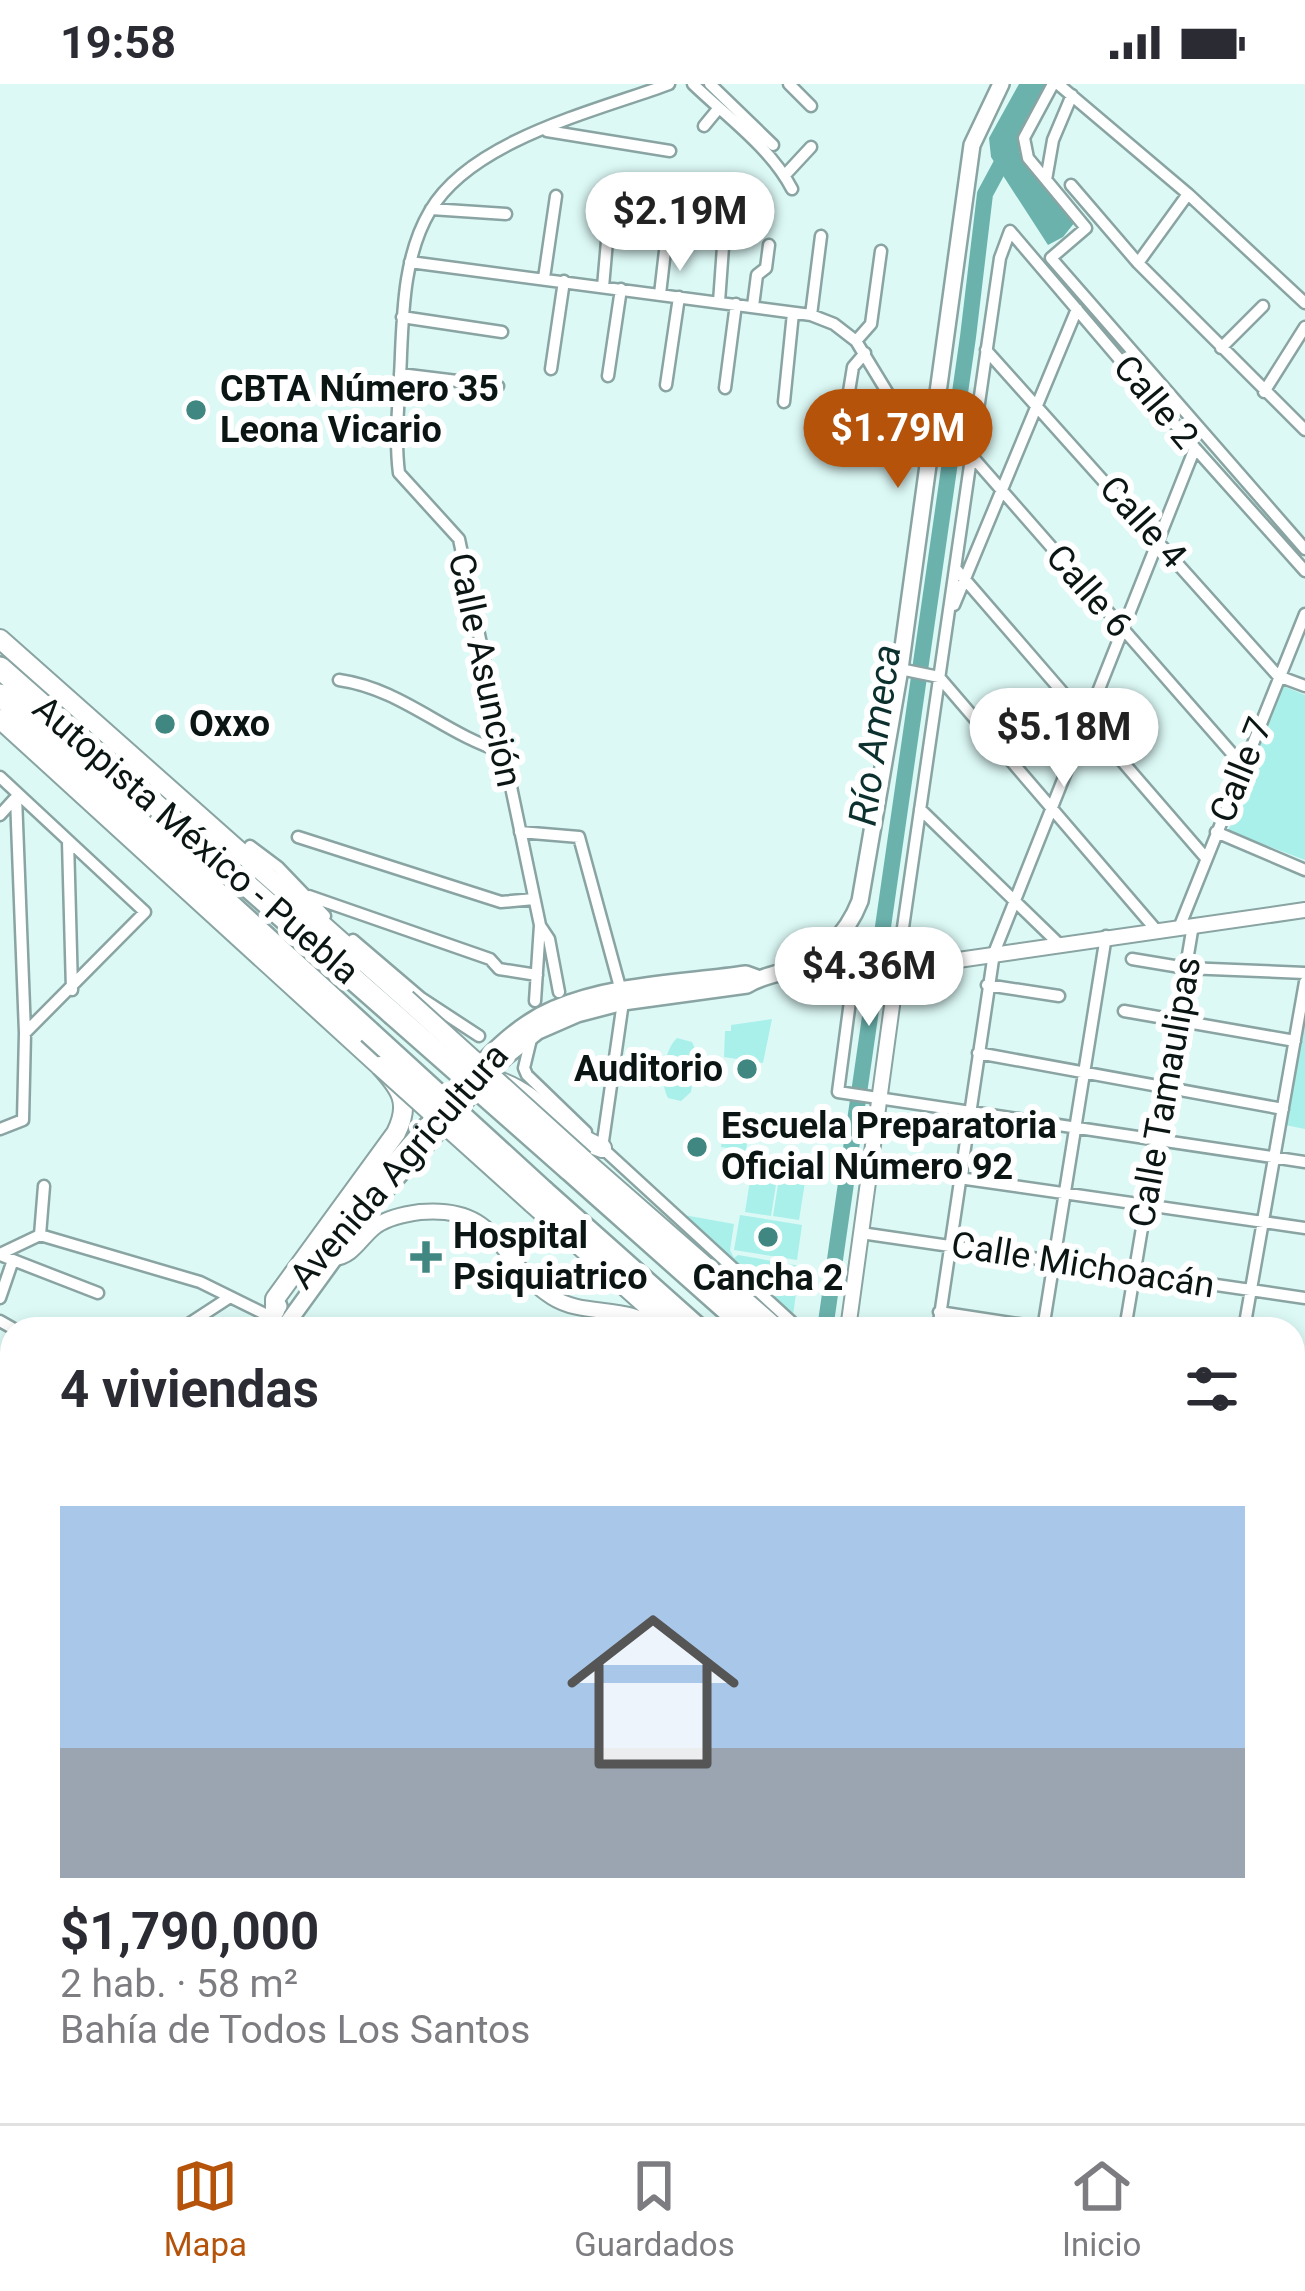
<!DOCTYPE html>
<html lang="es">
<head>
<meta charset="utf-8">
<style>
  :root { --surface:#fff; --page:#f2f2f3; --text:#2b2b33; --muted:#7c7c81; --line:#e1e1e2; --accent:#b45309 }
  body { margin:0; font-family:Roboto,sans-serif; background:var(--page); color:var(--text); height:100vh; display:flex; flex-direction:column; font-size:45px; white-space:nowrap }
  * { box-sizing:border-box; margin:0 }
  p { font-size:39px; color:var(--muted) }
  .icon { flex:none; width:66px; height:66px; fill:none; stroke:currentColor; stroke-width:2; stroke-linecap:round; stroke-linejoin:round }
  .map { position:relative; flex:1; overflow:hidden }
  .panel { position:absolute; left:0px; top:1233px; width:1305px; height:807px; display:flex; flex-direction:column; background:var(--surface); border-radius:36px 36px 0 0; box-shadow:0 6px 18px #0003 }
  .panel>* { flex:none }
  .price { position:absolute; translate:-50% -102px; padding:0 27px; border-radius:42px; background:#fff; color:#222; font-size:39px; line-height:78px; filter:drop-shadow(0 3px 6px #0008) }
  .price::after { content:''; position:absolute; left:50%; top:72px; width:36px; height:27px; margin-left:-18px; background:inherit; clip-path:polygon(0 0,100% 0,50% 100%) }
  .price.current { background:var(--accent); color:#fff }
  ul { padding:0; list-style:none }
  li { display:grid; align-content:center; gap:24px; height:636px; padding:0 60px }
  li+li { border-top:3px solid var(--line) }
  li span { display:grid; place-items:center; height:372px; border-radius:0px; color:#555 }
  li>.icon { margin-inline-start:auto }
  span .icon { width:216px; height:216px; fill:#fffc; stroke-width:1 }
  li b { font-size:51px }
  h2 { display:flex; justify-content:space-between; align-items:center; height:144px; padding:0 60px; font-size:51px }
  .status { display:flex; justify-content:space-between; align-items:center; height:84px; padding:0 60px; background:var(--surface); direction:ltr }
  .status svg { height:33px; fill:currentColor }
  .menu { display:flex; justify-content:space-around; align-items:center; height:168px; border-top:3px solid var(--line); background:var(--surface); font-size:33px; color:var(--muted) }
  .menu a { display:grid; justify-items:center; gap:6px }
  .menu .current { color:var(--accent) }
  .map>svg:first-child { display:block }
  .green { fill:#a9f0ea }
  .water { fill:#6bb2ad }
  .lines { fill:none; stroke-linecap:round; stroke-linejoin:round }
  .river { stroke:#6bb2ad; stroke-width:16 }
  .minor-casing { stroke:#89a4a2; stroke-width:15 }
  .tertiary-casing { stroke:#89a4a2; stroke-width:18 }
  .secondary-casing { stroke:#89a4a2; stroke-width:20 }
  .trunk-casing { stroke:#89a4a2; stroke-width:22 }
  .motorway-casing { stroke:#89a4a2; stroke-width:26 }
  .minor { stroke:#fff; stroke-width:10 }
  .tertiary { stroke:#fff; stroke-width:14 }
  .secondary { stroke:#fff; stroke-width:15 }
  .trunk { stroke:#fff; stroke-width:18 }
  .motorway { stroke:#fff; stroke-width:21 }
  .trunk-bridge-casing { stroke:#89a4a2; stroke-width:22; stroke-linecap:butt }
  .motorway-bridge-casing { stroke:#89a4a2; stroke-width:26; stroke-linecap:butt }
  .trunk-bridge { stroke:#fff; stroke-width:18 }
  .motorway-bridge { stroke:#fff; stroke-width:21 }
  .poi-dot { fill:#408782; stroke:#fff; stroke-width:4.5 }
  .labels { text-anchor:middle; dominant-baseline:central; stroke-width:12; stroke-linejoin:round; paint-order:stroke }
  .poi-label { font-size:36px; font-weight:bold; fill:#0a1514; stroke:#fff; text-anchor:start }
  .street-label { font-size:36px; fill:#0a1514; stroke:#fff }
  .water-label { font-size:39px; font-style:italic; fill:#0b302e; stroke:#fff }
</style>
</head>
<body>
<div class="status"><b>19:58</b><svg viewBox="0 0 49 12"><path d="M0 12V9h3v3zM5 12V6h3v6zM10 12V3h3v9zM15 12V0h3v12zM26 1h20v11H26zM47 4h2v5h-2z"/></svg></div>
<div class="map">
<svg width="1305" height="2039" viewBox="0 0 1305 2039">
  <rect width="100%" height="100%" fill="#dcf9f6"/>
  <path class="green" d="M1283 602 1305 611V776L1228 747Z
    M1305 926V1045L1285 1041Z
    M772 935 763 979 724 973 725 947H731V941Z
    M677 954 692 958 696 967 691 1008 681 1017 668 1014C659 998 664 966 677 954Z
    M724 1040 749 1044 746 1067 721 1063Z
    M752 1084 778 1088 771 1132 745 1128Z
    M780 1088 806 1092 799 1136 773 1132Z
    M684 1131 734 1140 730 1166 734 1174 738 1171 800 1182 793 1231Z
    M740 1131 802 1141 797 1176 734 1166Z"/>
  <path class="water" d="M1019 0H1048L1026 35 1019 68 1075 138 1063 153 1048 161 991 73 989 54Z"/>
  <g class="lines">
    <path class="river" d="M825 1245 968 253 985 110 1006 71
      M713 2039 715 2028"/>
    <g class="minor-casing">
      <path id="minor" d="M693 0C726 32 770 63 792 105
        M710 0 773 61
        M789 0 811 22
        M1053 0 1024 54 1028 74 1086 144 1051 174 1305 465
        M1058 0 1188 110 1305 219
        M704 42 718 25
        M547 47 670 67
        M785 91 811 63
        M1046 96 1053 56 1072 11
        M1071 101 1138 179 1305 346
        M431 125 506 130
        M410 178 811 231 834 240 856 257 912 349 930 365 970 370 1243 682
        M1138 179 1188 110
        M544 194 556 112
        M603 203 610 123
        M660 210 670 124
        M719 218 723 163
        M753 222 757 191 766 184 769 161
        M811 231 821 152
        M402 233 502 248
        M856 257 871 240 881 167
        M1221 264 1263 222
        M986 266 1278 592 1305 602
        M551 285 564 197
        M400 290 498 302
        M608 292 621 205
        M666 301 679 213
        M725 304 736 220
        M1264 308 1305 243
        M784 318 793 229
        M845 332 853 283 865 269
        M955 484 1205 773
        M954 521 1077 225
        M900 585 939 593 1157 847
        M339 596C402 605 444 650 503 668
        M0 693 145 828 25 949
        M920 725 1058 859
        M0 731 18 711
        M520 748 579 753 621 907 623 918 602 1064
        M1216 748 1305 786
        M298 753 501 818 534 815
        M68 757 72 906
        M250 762 278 783 325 832
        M309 812 490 875 499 885 537 891
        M541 843 549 855 559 908
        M1179 844 1305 530
        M353 856 421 914 479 952
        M1132 875 1186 884 1305 889
        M897 885 1000 174 1010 147 1195 364 1305 487
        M854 887 838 1008 1305 1078
        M987 901 1059 912
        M535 917 540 841 459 455 399 389C394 351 400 308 401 270 403 222 405 169 430 127 471 56 596 27 669 0
        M1124 927 1295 957
        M531 955 524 984 527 991 586 1048
        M978 969 1283 1025
        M0 1045 23 1036 25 949 16 713
        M599 1061 795 1241
        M959 1094 1305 1144
        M861 1149 1305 1214
        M40 1151 200 1198 271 1233
        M40 1151 44 1102
        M0 1170 40 1151
        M0 1171 98 1209
        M0 1214 13 1176
        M939 1228 1051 1245
        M0 1237 14 1245
        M181 1245 230 1213
        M938 1245 994 869 1195 364
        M1043 1245 1106 852
        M1125 1245 1193 841
        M1244 1245 1305 898
        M1293 1279 1305 1281
        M0 1295 12 1300
        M1293 1349 1305 1351
        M1293 1416 1305 1418
        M0 1444 12 1429
        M1293 1483 1305 1485
        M0 1537 12 1546
        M0 1771 12 1755
        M0 1837 12 1846
        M0 1891 12 1876
        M1293 1997 1305 1984
        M2 2008 12 1995
        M1293 2011 1305 2013
        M0 2019 12 2021
        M62 2028 137 2039
        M137 2028 218 2039
        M570 2028 587 2039
        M884 2028 966 2039
        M233 2039 241 2028
        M319 2039 327 2028
        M409 2039 417 2028
        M493 2039 502 2028
        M736 2039 738 2028
        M804 2039 805 2028
        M1082 2039 1084 2028
        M1091 2039 1101 2028
        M1256 2039 1266 2028"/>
    </g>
    <g class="tertiary-casing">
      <path id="tertiary" d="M782 891 889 886 1305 826
        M334 1174C353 1173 361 1153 376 1142 389 1133 405 1130 420 1128 503 1121 496 1178 552 1213 585 1234 627 1219 657 1245
        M848 1245 897 885
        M1293 1685 1305 1696
        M1293 1819 1305 1832"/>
    </g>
    <g class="secondary-casing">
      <path id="secondary" d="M845 845 854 887
        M312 1179C353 1125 397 1074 443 1023 476 986 507 945 554 925 612 900 683 899 746 890L757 894
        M262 1245 279 1222
        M283 1245 375 1118 504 974 538 947 577 930 623 918 747 901C759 893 771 892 784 887 821 875 846 853 860 817L900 585 972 61 1001 0
        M0 1613 12 1596
        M0 1642 12 1625"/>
    </g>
    <g class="trunk-casing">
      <path id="trunk" d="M0 555 406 915
        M0 635 380 982C401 1005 411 1019 396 1049L275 1215V1227
        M501 998C540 1012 563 1050 602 1064
        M584 1076 777 1245
        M532 1119 673 1245
        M1293 1704 1305 1715
        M1293 1801 1305 1813"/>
    </g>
    <g class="motorway-casing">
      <path id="motorway" d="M0 584 392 929
        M0 611 369 948
        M569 1085 749 1245
        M544 1108 698 1245
        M1293 1733 1305 1743
        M1293 1776 1305 1787"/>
    </g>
    <use href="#minor" class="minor"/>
    <use href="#tertiary" class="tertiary"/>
    <use href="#secondary" class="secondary"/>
    <use href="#trunk" class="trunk"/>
    <use href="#motorway" class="motorway"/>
    <g class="trunk-bridge-casing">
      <path id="trunk-bridge" d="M406 915 584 1076
        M380 982 532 1119"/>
    </g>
    <g class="motorway-bridge-casing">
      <path id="motorway-bridge" d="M392 929 569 1085
        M369 948 544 1108"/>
    </g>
    <use href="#trunk-bridge" class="trunk-bridge"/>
    <use href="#motorway-bridge" class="motorway-bridge"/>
  </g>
  <g class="poi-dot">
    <circle cx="196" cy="326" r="12"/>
    <circle cx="165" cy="640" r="12"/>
    <circle cx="747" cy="985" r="12"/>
    <circle cx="697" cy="1063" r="12"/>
    <circle cx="768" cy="1153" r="12"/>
    <path d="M420 1155h12v12h12v12h-12v12h-12v-12h-12v-12h12z"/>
  </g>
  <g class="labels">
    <g class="poi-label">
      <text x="220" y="305">CBTA Número 35<tspan x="220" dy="41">Leona Vicario</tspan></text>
      <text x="189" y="640">Oxxo</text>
      <text x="723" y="985" text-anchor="end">Auditorio</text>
      <text x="721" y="1042">Escuela Preparatoria<tspan x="721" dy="41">Oficial Número 92</tspan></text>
      <text x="453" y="1152">Hospital<tspan x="453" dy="41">Psiquiatrico</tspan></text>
      <text x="768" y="1194" text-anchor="middle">Cancha 2</text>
    </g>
    <g class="street-label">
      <text transform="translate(1156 318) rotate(50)">Calle 2</text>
      <text transform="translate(1143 438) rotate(48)">Calle 4</text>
      <text transform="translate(1089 507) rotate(49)">Calle 6</text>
      <text transform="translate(485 586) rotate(78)">Calle Asunción</text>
      <text transform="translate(1241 686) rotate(-68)">Calle 7</text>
      <text transform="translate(196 756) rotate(41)">Autopista México - Puebla</text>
      <text transform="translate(1165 1008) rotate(-80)">Calle Tamaulipas</text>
      <text transform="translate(399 1082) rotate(-49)">Avenida Agricultura</text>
      <text transform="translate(1083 1181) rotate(9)">Calle Michoacán</text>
    </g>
    <g class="water-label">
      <text transform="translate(875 651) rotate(-82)">Río Ameca</text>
    </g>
  </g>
</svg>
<b class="price" style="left:680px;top:190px">$2.19M</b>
<b class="price current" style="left:898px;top:407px">$1.79M</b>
<b class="price" style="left:1064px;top:706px">$5.18M</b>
<b class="price" style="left:869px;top:945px">$4.36M</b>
<section class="panel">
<h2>4 viviendas<svg class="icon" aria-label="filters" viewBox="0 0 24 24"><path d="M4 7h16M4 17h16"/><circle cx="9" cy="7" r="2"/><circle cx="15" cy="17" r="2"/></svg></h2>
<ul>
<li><span style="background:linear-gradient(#a9c7e8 65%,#9aa5b1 0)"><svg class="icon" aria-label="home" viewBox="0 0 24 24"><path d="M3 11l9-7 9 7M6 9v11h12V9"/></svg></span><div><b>$1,790,000</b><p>2 hab. · 58 m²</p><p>Bahía de Todos Los Santos</p></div></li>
</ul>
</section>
</div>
<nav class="menu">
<a class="current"><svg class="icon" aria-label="map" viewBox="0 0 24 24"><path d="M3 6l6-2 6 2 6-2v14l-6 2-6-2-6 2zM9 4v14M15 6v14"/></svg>Mapa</a>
<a><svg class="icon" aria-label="saved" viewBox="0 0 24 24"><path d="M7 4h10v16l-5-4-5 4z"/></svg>Guardados</a>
<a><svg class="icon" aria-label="home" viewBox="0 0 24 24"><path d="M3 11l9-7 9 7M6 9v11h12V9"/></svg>Inicio</a>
</nav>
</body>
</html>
